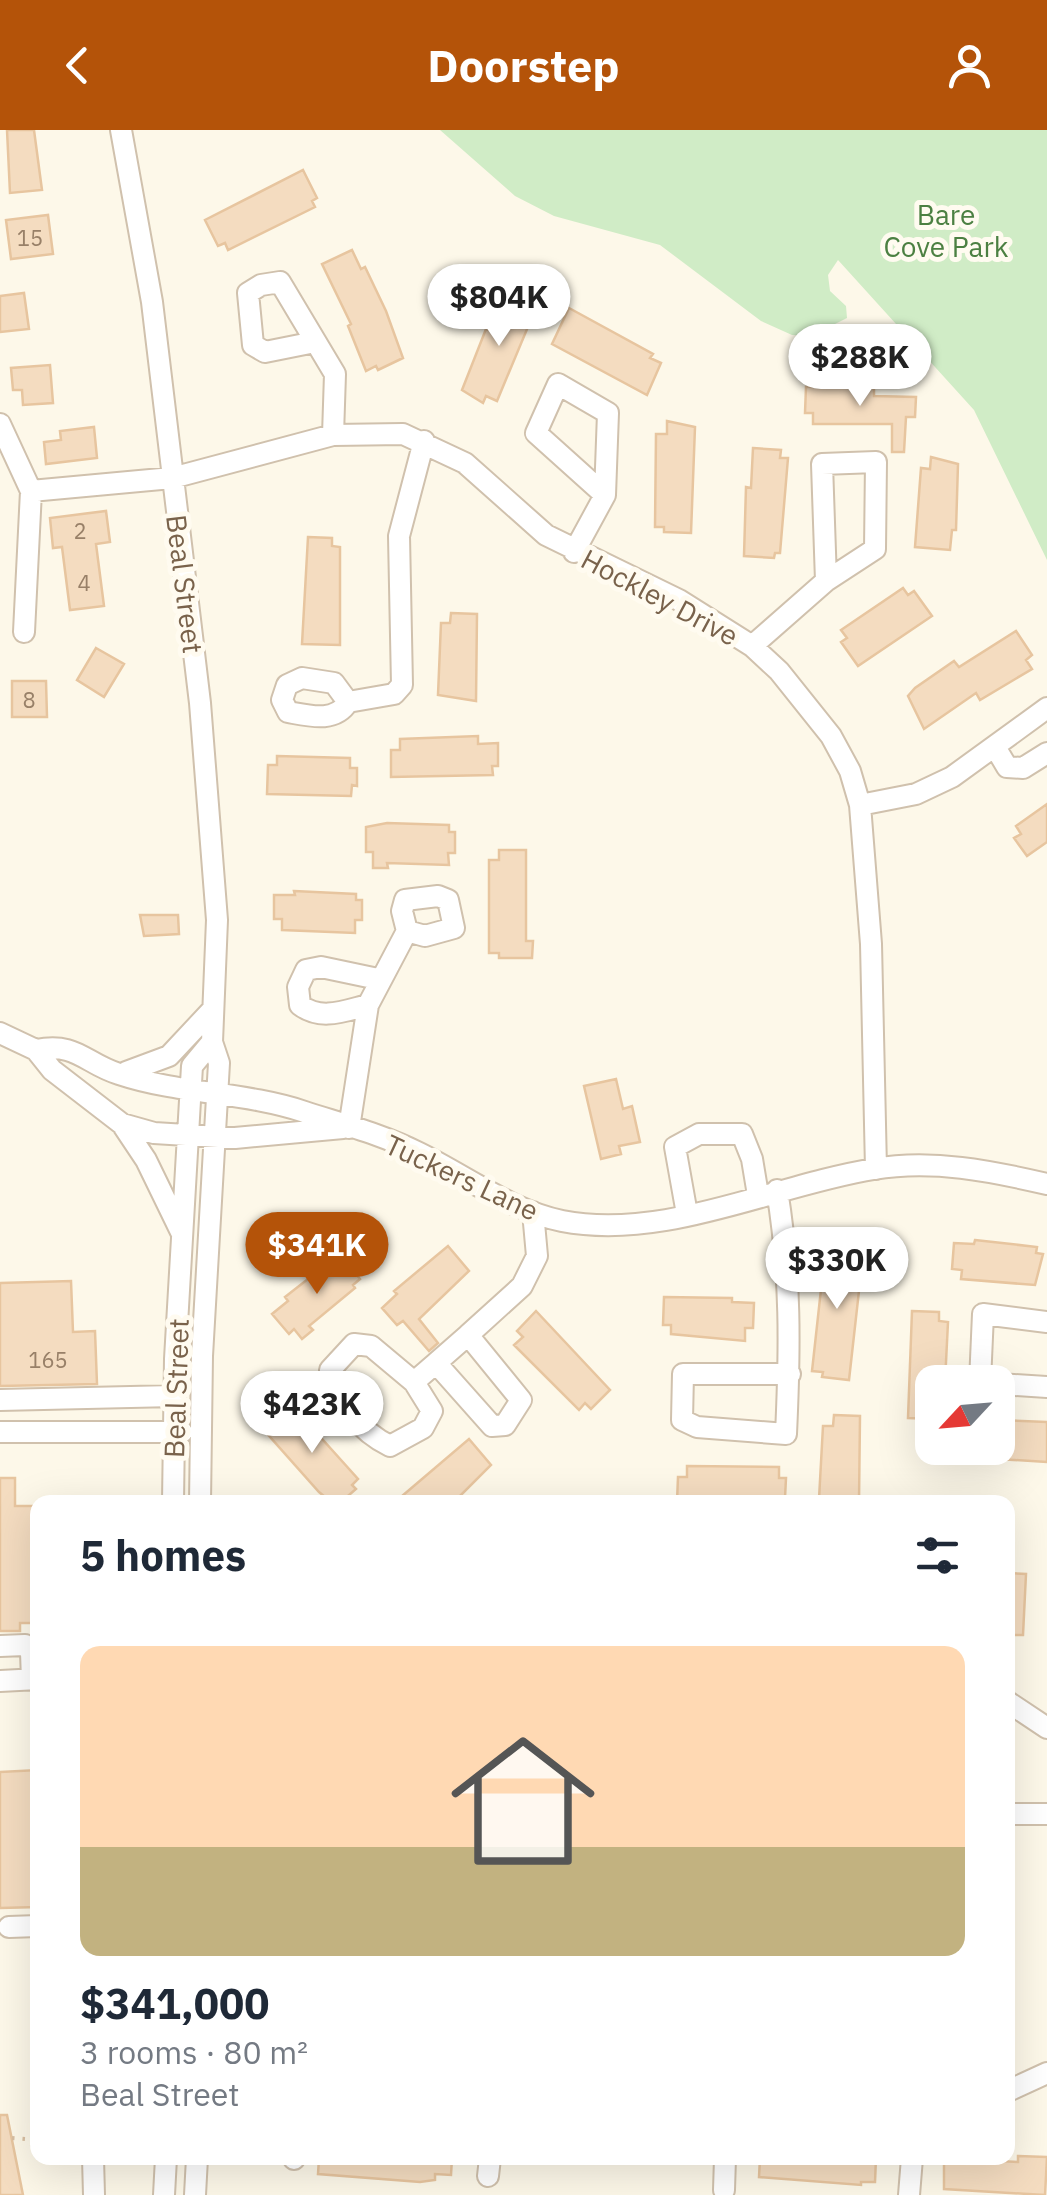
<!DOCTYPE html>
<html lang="en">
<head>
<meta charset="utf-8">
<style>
  :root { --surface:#fff; --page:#f6f6f7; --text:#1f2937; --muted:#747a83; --line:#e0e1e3; --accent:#b45309 }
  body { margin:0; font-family:"IBM Plex Sans",sans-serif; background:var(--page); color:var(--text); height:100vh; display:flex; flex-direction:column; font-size:38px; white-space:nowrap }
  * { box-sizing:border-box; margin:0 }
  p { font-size:32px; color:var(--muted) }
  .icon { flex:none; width:55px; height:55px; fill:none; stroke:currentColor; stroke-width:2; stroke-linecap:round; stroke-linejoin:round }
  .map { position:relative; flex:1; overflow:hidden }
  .side { position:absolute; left:30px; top:1365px; width:985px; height:670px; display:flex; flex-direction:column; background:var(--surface); border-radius:20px; box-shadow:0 10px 40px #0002 }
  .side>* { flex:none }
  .needle { width:65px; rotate:244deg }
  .buttons { position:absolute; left:915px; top:1235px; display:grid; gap:20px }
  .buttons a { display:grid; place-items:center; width:100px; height:100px; border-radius:20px; background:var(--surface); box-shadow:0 10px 40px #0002; font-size:50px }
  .price { position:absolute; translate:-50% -85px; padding:0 22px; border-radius:35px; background:#fff; color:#222; font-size:32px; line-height:65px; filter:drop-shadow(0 2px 5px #0008) }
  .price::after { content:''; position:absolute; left:50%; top:60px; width:30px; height:22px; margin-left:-15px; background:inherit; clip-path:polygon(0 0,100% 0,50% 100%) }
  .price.on { background:var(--accent); color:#fff }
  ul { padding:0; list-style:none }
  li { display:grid; align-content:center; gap:20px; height:530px; padding:0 50px }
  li+li { border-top:2px solid var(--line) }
  li span { display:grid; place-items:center; height:310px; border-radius:20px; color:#555 }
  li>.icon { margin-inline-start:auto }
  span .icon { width:180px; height:180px; fill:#fffc; stroke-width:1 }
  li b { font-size:42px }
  h2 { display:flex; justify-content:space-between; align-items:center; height:120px; padding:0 50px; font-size:42px }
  header { display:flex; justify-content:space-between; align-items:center; height:130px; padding:0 50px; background:var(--accent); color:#fff; font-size:45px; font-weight:700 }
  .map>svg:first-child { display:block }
  .green { fill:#d0ecc6 }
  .building { fill:#f4dcc0; stroke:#e7c59f; stroke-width:2.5 }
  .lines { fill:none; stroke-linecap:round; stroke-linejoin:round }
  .minor-casing { stroke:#d0c1ad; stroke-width:24 }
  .path { stroke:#d9bfa2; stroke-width:4; stroke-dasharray:2.5 8; stroke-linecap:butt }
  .minor { stroke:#fff; stroke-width:20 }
  .labels { text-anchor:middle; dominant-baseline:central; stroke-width:10; stroke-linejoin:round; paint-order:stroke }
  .number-label { font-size:22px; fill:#988068 }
  .park-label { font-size:28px; fill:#4c8042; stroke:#fffbf0 }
  .street-label { font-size:28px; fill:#79624b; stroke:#fffbf0 }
</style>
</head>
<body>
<header><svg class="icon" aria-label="back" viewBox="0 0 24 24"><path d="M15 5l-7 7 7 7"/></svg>Doorstep<svg class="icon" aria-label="person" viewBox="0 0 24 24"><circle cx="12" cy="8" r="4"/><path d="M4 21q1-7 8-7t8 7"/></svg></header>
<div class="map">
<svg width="1047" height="2065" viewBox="0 0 1047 2065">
  <rect width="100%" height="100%" fill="#fdf8e9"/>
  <path class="green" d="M440 0H1047V430L974 280 838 130 828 145 830 161 846 176 847 188 811 206 792 205 761 191 660 115 554 86 515 66Z"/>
  <path class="building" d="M7 0H34L42 60 10 63Z
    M303 40 317 68 312 71 315 77 228 120 225 113 218 116 205 90Z
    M48 85 53 124 11 129 6 90Z
    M352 120 361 139 365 137 386 181 403 228 378 240 376 236 366 241 348 196 351 194 322 134Z
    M507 162 530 173 528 177 535 180 497 271 486 266 483 273 462 260 486 199 490 200Z
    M24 163 29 199 0 202V166Z
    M569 178 653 224 650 228 661 233 647 265 552 214Z
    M50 235 53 273 23 275 22 260H13L11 238Z
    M827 255 874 256V266L916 267 915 287H906L904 322H892V294H813V283H805L806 257Z
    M667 291 695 297 691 403 664 402V397H655L656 304H667Z
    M94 297 97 328 46 334 44 312 61 310 60 301Z
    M753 318 781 320 780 328H788L780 423H775L774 428 744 426 746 357 751 358Z
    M931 327 958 334 956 400H952L950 420 915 417 921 338 930 339Z
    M106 381 110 412 96 414 104 476 70 480 62 417 53 418 50 388Z
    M308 407 332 408V416L340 417V515L302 514Z
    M903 458 908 465 914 461 932 486 858 536 841 512 847 508 841 500Z
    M451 483 477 484 476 571 438 565 441 493H450Z
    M1016 501 1032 525 1026 530 1032 539 980 570 976 563 924 599 908 566 915 558 954 531 959 537Z
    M96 518 124 534 104 567 77 550Z
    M12 551H46L47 587H12Z
    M478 606V614L498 613V636H492L493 645 391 647V620H400V609Z
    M277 626 350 628V638H357V656L352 655 351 666 267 664 268 635H277Z
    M1047 674V712L1027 726 1014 708 1021 704 1016 696Z
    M387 693 449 695V702H455V723H448L449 735 387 733 388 738H373V722H366V697Z
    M499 720H526V811H533L532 828H499V823H489V730H499Z
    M294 761 356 764V770H362V790H355V803L282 800V789H274V765H295Z
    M140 785H178L179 804 144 806Z
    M616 949 623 979 632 976 640 1012 619 1016 621 1024 601 1029 584 956Z
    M975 1110 1037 1117 1036 1123 1043 1124 1035 1155 961 1149 962 1140 952 1139 954 1113 974 1114Z
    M826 1114 858 1117 857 1134H862L849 1250 822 1247 823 1242 812 1241Z
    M448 1116 469 1141 419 1189 438 1213 429 1221 403 1191 397 1195 382 1178 397 1164 394 1161Z
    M340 1124 360 1149 353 1155 355 1158 309 1196 313 1200 302 1209 294 1199 289 1204 272 1184 288 1171 285 1167Z
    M71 1151 73 1202 95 1201 97 1254 0 1256V1153Z
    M664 1167 732 1168V1172L754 1173 753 1198H745V1211L671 1204V1195H663Z
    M536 1181 610 1260 591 1279 585 1273 579 1280 514 1215 523 1207 517 1201Z
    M912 1181 939 1182V1191L948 1192 945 1252H932V1289L908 1288Z
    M283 1281 290 1288 297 1281 358 1349 352 1355 356 1359 341 1372H331L319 1362 263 1299Z
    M834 1285 860 1286 859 1372 819 1369 823 1296H833Z
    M998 1290 1047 1292V1332L998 1329Z
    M469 1309 491 1335 454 1372H395Z
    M687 1336 779 1337V1348H786L785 1368 780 1372H677L678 1347H687Z
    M0 1348H15V1376H38V1493H20V1501H0Z
    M1008 1443 1026 1444 1023 1505H1008Z
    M38 1640V1777L0 1778V1642Z
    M0 1985H7L23 2065H0Z
    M1018 2026 1047 2027 1045 2065 944 2059V2028L1018 2032Z
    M319 2028H452L451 2045 435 2044V2050L420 2052 318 2044Z
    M760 2028H876L875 2052H861V2055L759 2047Z"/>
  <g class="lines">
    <g class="minor-casing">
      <path id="minor" d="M121 0 152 172 200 573 217 790 212 912 219 933 202 1226 200 1372
        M315 212 265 222 253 215 248 163 261 155 280 152 335 244 333 305
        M0 294 31 361 24 502
        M31 361 172 348 333 305 403 304 465 333 546 405 679 470 752 516 779 541 831 606 850 641 860 675 871 814 876 1039
        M574 422 605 365 608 283 558 254 536 303 605 365
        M752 516 826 451 875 419 876 332 822 334 826 451
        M348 572C335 593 310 586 288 582L282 570 287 555 302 548 334 553 348 572 394 564 402 555 399 406 424 311
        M995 617 1007 637 1023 638 1047 623
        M860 675 916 664 952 647 1047 578
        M378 849 321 837 306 840 298 857 300 875C321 891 344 881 368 875L407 801 402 781 405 770 438 766 448 770 454 798 425 806 407 801
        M0 903 36 920 52 940 122 994 154 1003 235 1008 343 998
        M36 920C77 912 84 933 119 944 179 964 246 962 305 982 342 994 384 1005 419 1023 466 1046 510 1080 562 1091 665 1111 774 1055 874 1039 932 1029 991 1041 1047 1054
        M126 942 169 926 213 879
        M122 994 146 1030 181 1102
        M349 998 368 875
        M777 1060C791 1146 790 1218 786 1304L697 1297 682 1290 683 1244H790
        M687 1084 675 1017 699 1004H742L752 1029 758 1065
        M468 1205 436 1233 492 1296 505 1295 521 1270 468 1205 522 1156 537 1126 533 1082
        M414 1252 432 1281 423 1298 390 1316C361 1302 336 1272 330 1240L354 1214 371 1216 414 1252 436 1233
        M980 1252 983 1184 1047 1192
        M998 1254 1047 1257
        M0 1270 174 1266
        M0 1302H182
        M173 1372 175 1229 192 936 212 912
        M0 1516 25 1515 31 1522 32 1550
        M0 1551 38 1549
        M1008 1572 1047 1598
        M1008 1684H1047
        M9 1797 38 1796
        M1008 1961 1047 1943
        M93 2028 94 2065
        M294 2028V2029
        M488 2046 490 2028
        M724 2060 725 2028
        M164 2065 166 2028
        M195 2065 197 2028
        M909 2065 912 2028"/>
    </g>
    <path class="path" d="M12 2008 25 2009 38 2020
      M51 2028H66"/>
    <use href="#minor" class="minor"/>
  </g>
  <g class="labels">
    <g class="number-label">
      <text x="30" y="107">15</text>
      <text x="80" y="400">2</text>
      <text x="84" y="452">4</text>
      <text x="29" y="569">8</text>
      <text x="48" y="1229">165</text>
    </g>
    <g class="park-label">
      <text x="946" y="84">Bare<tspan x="946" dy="32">Cove Park</tspan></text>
    </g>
    <g class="street-label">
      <text transform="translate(185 454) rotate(83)">Beal Street</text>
      <text transform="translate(660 467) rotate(28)">Hockley Drive</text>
      <text transform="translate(462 1047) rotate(25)">Tuckers Lane</text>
      <text transform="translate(176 1258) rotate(-88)">Beal Street</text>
    </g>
  </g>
</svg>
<div class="buttons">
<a><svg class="needle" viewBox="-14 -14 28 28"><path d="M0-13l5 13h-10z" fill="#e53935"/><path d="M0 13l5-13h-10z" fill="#747a83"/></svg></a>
</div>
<b class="price" style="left:499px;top:219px">$804K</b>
<b class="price" style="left:860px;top:279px">$288K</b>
<b class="price on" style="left:317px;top:1167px">$341K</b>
<b class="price" style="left:837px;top:1182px">$330K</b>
<b class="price" style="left:312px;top:1326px">$423K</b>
<section class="side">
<h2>5 homes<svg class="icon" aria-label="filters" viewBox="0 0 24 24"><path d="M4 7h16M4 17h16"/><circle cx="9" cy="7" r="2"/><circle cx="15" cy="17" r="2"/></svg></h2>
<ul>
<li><span style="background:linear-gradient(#ffd9b3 65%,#c2b280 0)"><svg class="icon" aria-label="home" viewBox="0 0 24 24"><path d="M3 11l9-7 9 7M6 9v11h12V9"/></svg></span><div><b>$341,000</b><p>3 rooms · 80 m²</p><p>Beal Street</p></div></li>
</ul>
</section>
</div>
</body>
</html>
